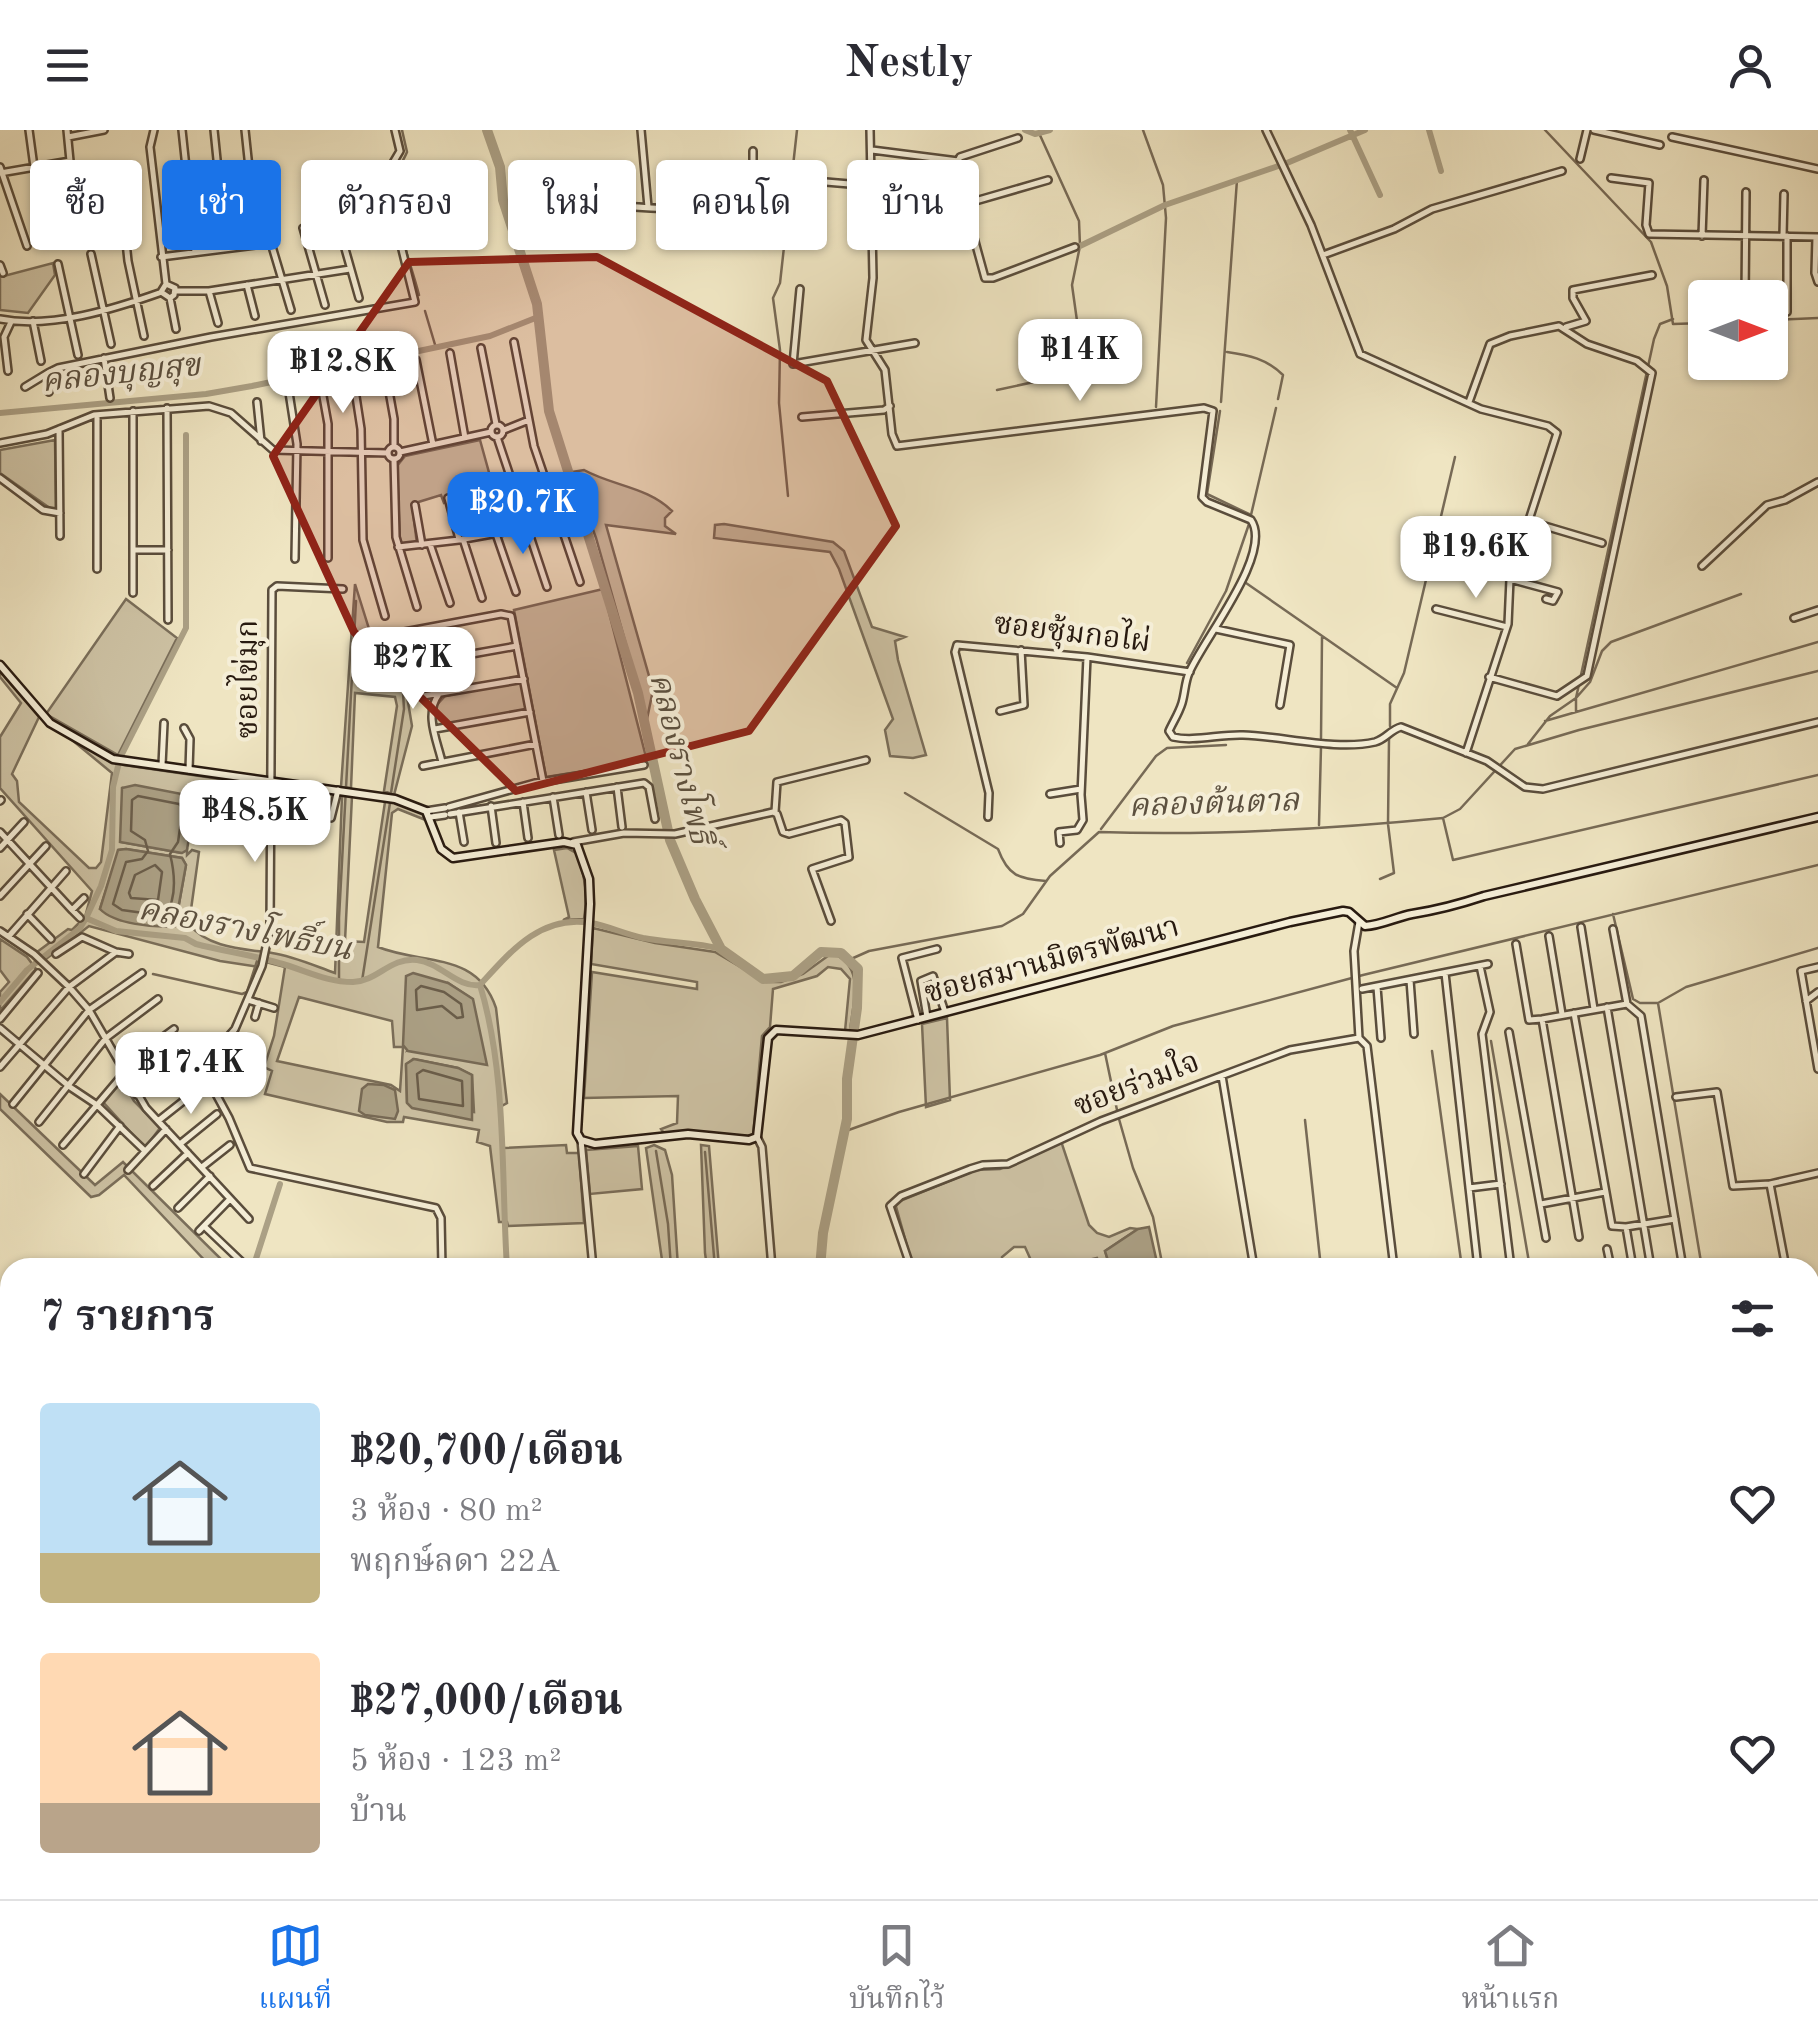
<!DOCTYPE html>
<html lang="th">
<head>
<meta charset="utf-8">
<style>
  :root { --surface:#fff; --page:#f7f7f7; --text:#2b2b33; --muted:#7c7c81; --line:#e1e1e2; --accent:#1a73e8 }
  body { margin:0; font-family:"Old Standard TT","Noto Serif Thai",serif; background:var(--page); color:var(--text); height:100vh; display:flex; flex-direction:column; font-size:38px; white-space:nowrap }
  * { box-sizing:border-box; margin:0 }
  p { font-size:32px; color:var(--muted) }
  .icon { flex:none; width:55px; height:55px; fill:none; stroke:currentColor; stroke-width:2; stroke-linecap:round; stroke-linejoin:round }
  .map { position:relative; flex:1; overflow:hidden }
  .sheet { position:absolute; left:0px; top:1128px; width:1820px; height:642px; display:flex; flex-direction:column; background:var(--surface); border-radius:30px 30px 0 0; box-shadow:0 2px 8px #0004 }
  .sheet>* { flex:none }
  .hud { position:absolute; left:30px; top:30px; width:1000px; height:90px; display:flex; gap:20px }
  .needle { width:65px; rotate:90deg }
  .controls { position:absolute; left:1688px; top:150px; display:grid; gap:20px }
  .controls a { display:grid; place-items:center; width:100px; height:100px; border-radius:10px; background:var(--surface); box-shadow:0 2px 8px #0004; font-size:50px }
  .price { position:absolute; translate:-50% -85px; padding:0 22px; border-radius:20px; background:#fff; color:#222; font-size:32px; line-height:65px; filter:drop-shadow(0 2px 5px #0008) }
  .price::after { content:''; position:absolute; left:50%; top:60px; width:30px; height:22px; margin-left:-15px; background:inherit; clip-path:polygon(0 0,100% 0,50% 100%) }
  .price.current { background:var(--accent); color:#fff }
  ul { padding:0; list-style:none }
  li { display:flex; align-items:center; gap:30px; height:250px; padding:0 40px }
  li span { display:grid; place-items:center; flex:none; width:280px; height:200px; border-radius:10px; color:#555 }
  li>.icon { margin-inline-start:auto }
  span .icon { width:120px; height:120px; fill:#fffc; stroke-width:1 }
  li b { font-size:42px }
  h2 { display:flex; justify-content:space-between; align-items:center; height:120px; padding:0 40px; font-size:42px }
  .chip { padding:0 35px; border-radius:10px; background:var(--surface); box-shadow:0 2px 8px #0004; font-size:35px; line-height:90px }
  .chip.current { background:var(--accent); color:#fff }
  header { display:flex; justify-content:space-between; align-items:center; height:130px; padding:0 40px; background:var(--surface); font-size:45px; font-weight:600 }
  .dock { display:flex; justify-content:space-around; align-items:center; height:140px; border-top:2px solid var(--line); background:var(--surface); font-size:28px; color:var(--muted) }
  .dock a { display:grid; justify-items:center; gap:5px }
  .dock .current { color:var(--accent) }
  .map>svg:first-child { display:block }
  .green { fill:#cdc2a4; stroke:#7a6e5a; stroke-width:2.5; fill-rule:evenodd }
  .water { fill:#aba085; stroke:#776a56; stroke-width:2.5 }
  .lines { fill:none; stroke-linecap:round; stroke-linejoin:round }
  .shore { stroke:#6a5d4a; stroke-width:2.5 }
  .stream { stroke:#776a56; stroke-width:2.5 }
  .canal { stroke:#aba085; stroke-width:6 }
  .river { stroke:#aba085; stroke-width:10 }
  .street-casing { stroke:#5a4d3c; stroke-width:10 }
  .secondary-casing { stroke:#281a10; stroke-width:11 }
  .street { stroke:#f5eed7; stroke-width:5 }
  .secondary { stroke:#f5eed7; stroke-width:6 }
  .marked { fill:#8f2418; fill-opacity:0.2; stroke:#8f2418; stroke-width:8; stroke-linejoin:round }
  .labels { text-anchor:middle; dominant-baseline:central; stroke-width:8; stroke-linejoin:round; paint-order:stroke }
  .street-label { font-size:30px; fill:#281a10; stroke:#f5eed7 }
  .water-label { font-size:32px; font-style:italic; fill:#5c503f; stroke:#f5eed7 }
</style>
</head>
<body>
<header><svg class="icon" aria-label="menu" viewBox="0 0 24 24"><path d="M4 6h16M4 12h16M4 18h16"/></svg>Nestly<svg class="icon" aria-label="person" viewBox="0 0 24 24"><circle cx="12" cy="8" r="4"/><path d="M4 21q1-7 8-7t8 7"/></svg></header>
<div class="map">
<svg width="1818" height="1769" viewBox="0 0 1818 1769">
  <rect width="100%" height="100%" fill="#efe5c2"/>
  <filter id="stains"><feTurbulence type="fractalNoise" baseFrequency=".002" numOctaves="4"/><feColorMatrix values="0 0 0 0 .2 0 0 0 0 .09 0 0 0 0 .02 0 0 0 .5 -.17"/></filter>
  <radialGradient id="worn" r=".72"><stop offset=".6" stop-color="#630" stop-opacity="0"/><stop offset="1" stop-color="#630" stop-opacity=".3"/></radialGradient>
  <path class="green" d="M53 133 55 145 28 183 0 180V147Z
    M55 310 56 379 54 381 0 343V320Z
    M480 310 493 357 444 373 441 365 412 374 417 414 400 413 397 336 405 326Z
    M584 340C613 356 648 357 672 381L665 388V396L676 404 606 395 653 560 647 589 596 408 572 342Z
    M724 394 833 412 844 421 872 497 905 507 895 511 898 530 926 625 913 628 890 626 885 600 893 589 839 439 830 422 714 408 715 395Z
    M355 454 370 502 391 543 406 560 412 596 394 665 384 661 397 576 395 567 355 563 351 658 341 657Z
    M603 459 647 631 546 647 514 480Z
    M126 469 177 508 118 625 46 584Z
    M0 541 39 587 12 644 17 651 19 672 89 738H96L101 732 112 643 72 610 124 635 268 656V711L198 703V682H193L194 670 123 658 121 712 181 723 187 720V725L192 720 199 722 189 794C207 818 245 819 272 823 293 826 315 836 335 843L342 666H352L345 811 364 812 385 672 387 669 416 678 424 685 423 689 398 679 392 683 378 817C423 835 477 821 496 878L507 973 500 977 504 1018 566 1015 567 1023H579L584 1093 508 1096 507 1092H499L490 1016 477 1012 479 1000 404 987 403 992H387L265 964 272 941 264 937 274 906 285 837 262 831 260 837 220 831 89 796 46 829 37 822 68 799 72 800 85 787 92 761 0 658V607L21 573 0 547ZM126 719 182 728 186 735 175 796 120 790 100 779 119 720ZM448 853 472 869 475 890 408 920ZM299 867 392 891 394 917H403L400 961 391 955 277 931ZM413 929 458 938 472 945 474 982 407 972 406 935Z
    M521 551 527 580 436 596 435 577 445 566Z
    M567 718 576 723C586 745 588 765 584 789L563 790 569 787 554 720Z
    M593 798 655 813 715 822 766 852H781L803 844 832 823C866 836 853 872 850 901H845L850 849 841 839 828 837 817 846 773 859 770 897 762 906 753 1006 663 1002 661 999 677 993 678 966 584 968 592 842 697 859V852L591 834Z
    M0 809 27 827 36 839 0 881V862L9 852 0 840Z
    M947 888 950 970 926 977 922 894Z
    M121 949 134 971 160 998 145 1018 103 972Z
    M0 964 95 1055 123 1032 229 1137H211L124 1045 99 1065 91 1067 0 979Z
    M1058 1013 1062 1014 1089 1095 1097 1103 1109 1107 1130 1098 1138 1099 1105 1121 1110 1137H1102L1097 1128 1059 1137H1034L1025 1117H1014L1002 1127V1137H913L895 1073 976 1040 1000 1039Z
    M654 1015 665 1020 672 1045 678 1137H663L646 1018Z
    M701 1015 709 1016 719 1137H707L705 1123Z
    M638 1016 642 1059 590 1064 586 1020Z"/>
  <path class="water" d="M102 34 111 39 114 46 82 96 73 98 64 91 62 85Z
    M135 655 192 666 193 682 187 720 182 723 120 712 122 658Z
    M126 719 182 728 186 735 175 796C155 798 114 794 100 779L118 720Z
    M413 843 448 853 473 869 487 935 408 921 403 915 406 846Z
    M414 929 458 938 472 945V990L412 978 407 973 406 934Z
    M368 954 384 955 395 960 398 981 395 989 365 985 359 981 362 959Z
    M1149 1097 1158 1137H1110L1105 1121 1138 1099Z"/>
  <g class="lines">
    <path class="shore" d="M138 666 179 674 183 678 178 712 170 724C175 744 177 768 165 786L122 780 113 774 126 732 142 729 148 721 145 710 131 701 132 670Z
      M155 735 162 742 158 770 131 768 129 763 135 745Z
      M421 856 444 862 461 874 463 887 457 888 442 876 417 880 416 860Z
      M423 940 462 951 463 976 419 969 417 944Z"/>
    <path class="stream" d="M402 0 407 22C403 32 395 42 394 52 391 84 411 133 419 165
      M1143 0 1163 55 1166 88 1156 277
      M1545 0 1651 112 1667 156 1673 194 1705 193
      M425 181 436 218
      M1770 190 1818 188
      M1227 222C1249 225 1267 229 1283 245L1278 269
      M997 260 1084 241 1072 155 1080 116 1079 91 1039 3
      M1221 272 1237 50
      M1220 281 1207 364 1251 385 1276 278
      M788 366 779 273 780 220 773 168 780 153 797 0
      M1246 453 1397 558
      M1187 533 1226 461 1249 394
      M1576 582V568L1654 209 1660 194 1673 189
      M1545 591 1818 512
      M1390 596V574L1404 543 1455 327
      M1321 608 1322 507
      M1528 614 1550 586 1576 568 1590 552 1602 521 1611 512 1741 464
      M391 663 404 579 403 563
      M905 663 998 719C1008 746 1019 749 1046 751
      M1443 688 1460 679 1515 619 1579 600 1818 541
      M1319 695 1321 617
      M1101 699 1156 626 1167 618 1226 615
      M1380 749 1394 743 1388 694 1389 609
      M1613 784 1633 869 1640 873H1658L1686 857 1818 818
      M851 829 869 821 1002 796 1023 784 1050 746 1099 702C1213 706 1330 699 1443 688L1453 730 1818 645
      M153 844 242 864 247 862 258 828
      M339 851V788L356 471
      M362 851 390 673
      M1658 873 1702 1138
      M1491 911 1530 1138
      M1432 921 1462 1138
      M1105 923 1117 980
      M1119 989 1133 1038 1153 1087 1163 1138
      M1305 990 1321 1138
      M843 1002 899 982 1100 925 1173 896 1363 845 1818 735
      M656 1021 668 1094 671 1138
      M705 1022 715 1138
      M1810 1504 1818 1493
      M1432 1769 1433 1760"/>
    <path class="canal" d="M1025 0 1035 4 1050 0
      M1350 0 1380 65
      M1429 0 1441 41
      M1080 116 1165 75 1287 33 1365 0
      M0 283 206 264 252 256 490 206 538 187
      M86 788 101 756 112 720 113 657 120 628 186 498V305
      M480 855C507 944 501 1045 507 1138
      M0 872 27 840 80 798 86 788 116 801 185 808 196 814C223 821 252 825 279 833 305 840 326 852 353 852 378 851 390 827 417 830 441 833 457 858 480 855 510 822 541 784 591 793 608 796 625 804 643 808 669 813 695 812 721 819
      M253 1138 280 1054
      M1810 1295 1818 1294
      M402 1760 408 1769"/>
    <path class="river" d="M487 0 500 37 503 70 537 174 549 281 638 563 670 710 695 769 721 819 763 849 793 846 821 822 841 823 858 839 857 878 847 949V989L823 1103 820 1138
      M0 1453 10 1455
      M689 1769 699 1760"/>
    <g class="street-casing">
      <path id="street" d="M29 0 34 37
        M154 0 150 17 166 154 161 162 170 168 174 165 175 158 166 154
        M182 0 195 122
        M214 0 226 118
        M245 0 257 114
        M641 0 648 77
        M870 0 873 148 866 210 885 240 892 304 897 316 1204 278 1213 281 1202 367 1207 372 1251 390C1274 423 1202 511 1189 543 1185 552 1185 563 1182 573 1179 583 1173 592 1169 601L1173 607C1194 612 1220 604 1243 605 1282 606 1337 621 1375 612 1386 609 1390 600 1401 597L1487 631 1525 657 1543 659 1818 592
        M1266 0 1311 95 1360 224 1481 279 1548 296 1557 303 1510 449 1508 494 1466 623
        M1594 0 1660 15
        M68 7 104 0
        M1672 7 1818 39
        M872 20 958 31 960 57 985 148H993L1075 117
        M1580 29 1587 0
        M958 31 960 27 1018 8
        M48 36 49 87C54 93 60 101 67 106 84 117 110 103 117 87L109 78
        M0 37 27 116
        M0 43 70 31 67 0
        M1611 48 1649 53 1646 95 1649 104 1818 107
        M826 52 873 56
        M531 68 538 100 536 111
        M965 74 1048 50
        M518 89 515 74 523 68C572 69 718 92 753 69V21
        M124 93 128 131 144 206
        M338 94 359 168
        M303 98 325 175
        M1702 106 1704 50
        M1783 106 1784 64
        M1816 107 1815 143 1818 152
        M91 124 111 214
        M1323 125 1394 99 1432 79 1562 41
        M161 127 271 113 291 180
        M58 134 78 225
        M0 135 3 143
        M247 155 255 186
        M800 159 793 234 915 213
        M175 161H209L350 139
        M209 161 218 193
        M170 168 176 199
        M1745 168 1746 62
        M1787 182V106
        M0 189C51 199 114 179 162 162
        M33 191 41 231
        M1566 197 1586 191 1573 168V160L1652 145
        M514 212 534 316 580 452
        M481 218 496 294
        M450 223 465 308
        M104 228 110 268
        M416 230 433 315
        M385 239 394 289V317
        M8 241 4 207 11 192
        M353 247 361 299 363 410 385 486
        M321 255 328 294V428
        M288 256 297 314 295 429
        M25 257 48 243
        M49 262 48 243 58 238 211 207 415 172 387 59V43L400 21 395 0
        M257 272 261 311
        M1469 272 1490 214 1510 206 1559 196 1587 214 1637 231 1652 243 1587 546 1557 566 1489 547
        M167 278 168 490
        M133 281V463
        M97 285V439
        M802 287 884 280 890 276
        M491 301a6 6 0 1 1 12 0a6 6 0 1 1-12 0Z
        M59 299 60 406
        M504 300 529 290
        M497 307 547 457
        M0 313 47 304 94 285 209 276 231 283 273 320 388 323
        M388 323a6 6 0 1 1 12 0a6 6 0 1 1-12 0Z
        M400 322 491 302
        M394 330 396 407 417 477
        M0 348 43 380 60 383
        M480 364 493 404
        M448 368 459 409
        M415 375 422 415
        M1528 391 1602 413
        M496 404 516 462
        M463 409 482 468
        M430 414 450 473
        M398 417 459 410 559 392
        M133 420H168
        M1702 436 1767 375 1785 370 1818 352
        M1510 449 1558 462 1553 471 1546 469
        M343 459 277 456 272 460 270 798 262 836 235 899 204 934 203 940 229 988 250 1038 436 1078 441 1088 442 1138
        M1436 479 1507 497
        M1794 488 1818 480
        M1216 499 1290 515 1280 575
        M383 506 501 484 511 486 543 651
        M435 530 439 564C424 584 437 610 442 632
        M427 532 517 516
        M423 566 524 549
        M1000 581 1024 575 1021 520
        M184 598 190 609 189 640
        M435 599 530 582
        M162 635 164 593
        M423 636 536 614
        M617 657 622 697
        M586 662 592 700
        M1050 664 1081 659
        M553 667 559 705
        M0 671 1 670
        M523 672 528 708
        M491 676 496 713
        M449 677 535 653 644 635
        M426 681 445 678
        M459 682 464 712
        M775 682 777 652 866 630
        M450 684 644 653 649 657 655 689
        M431 687 445 685
        M988 687 989 663 955 522 957 515 1087 527 1190 542
        M331 688 338 660
        M0 702 72 780 84 768
        M573 712 624 703 675 704 773 682 777 684 783 702 789 704 841 690 845 693 849 727 812 739 831 791
        M1060 713 1059 702 1077 700 1083 690 1081 665 1087 527
        M0 718 24 692
        M0 766 46 716
        M72 780 80 788
        M27 784 51 809
        M1581 797 1594 879
        M0 801 34 824 69 857 89 880 146 978 249 1089
        M9 806 66 741
        M1549 806 1562 884
        M1516 814 1529 890 1542 889 1627 874 1613 799
        M56 824 82 807 116 822
        M1480 836 1490 882 1482 904 1511 1138
        M1445 843 1478 1138
        M1410 850 1414 904
        M1377 857 1381 908
        M1362 859 1488 834
        M248 870 274 878
        M1806 871 1818 862
        M1627 874 1641 886 1683 1138
        M1607 877 1651 1138
        M1574 883 1612 1096 1626 1097 1675 1089
        M255 887 259 873
        M927 887 921 851 933 846 945 882
        M0 889 38 843
        M1542 889 1579 1107
        M918 890 902 828 937 819
        M0 898 70 957 97 975 145 1021
        M1509 902 1546 1108
        M1359 908 1367 916 1394 1138
        M0 937 69 857 116 822 129 824
        M121 938 174 899
        M1818 939 1801 841 1818 837
        M1222 946 1254 1138
        M137 965 188 927
        M1676 967 1717 962 1733 1056 1770 1054
        M13 974 89 880 142 843
        M158 991 201 957
        M39 992 106 908 158 869
        M757 1007 762 1017 772 1138
        M581 1010 593 1138
        M180 1014 217 984
        M63 1015 124 943
        M202 1037 230 1015
        M128 1040 166 999
        M84 1044 120 996
        M153 1056 188 1023
        M1469 1058 1501 1054
        M1541 1074 1605 1062
        M178 1078 210 1046
        M204 1096 246 1136
        M1626 1097 1633 1138
        M199 1101 230 1069
        M1607 1119 1611 1138
        M911 1138 890 1076 901 1066 970 1039 983 1035 1008 1034 1101 991 1290 920 1359 908 1354 821 1359 792
        M1786 1138 1770 1054 1818 1043
        M0 1197V1198
        M1810 1206 1818 1205
        M0 1254 10 1242
        M0 1256 10 1261
        M8 1296 10 1293
        M1810 1348H1818
        M10 1370V1377
        M0 1429 10 1443
        M0 1477 10 1483
        M1810 1513 1818 1517
        M1810 1654 1818 1652
        M0 1712 10 1703
        M167 1760 176 1766 185 1760
        M270 1760 278 1769
        M584 1760 585 1769
        M1560 1760V1769
        M1649 1762 1656 1769
        M636 1763V1760
        M671 1766 672 1760
        M573 1769V1760
        M590 1769 592 1760
        M1020 1769 1023 1760
        M1056 1769 1058 1760
        M1097 1769 1099 1760
        M1177 1769 1179 1760
        M1238 1769 1242 1760
        M1305 1769 1306 1760
        M1341 1769 1342 1760
        M1380 1769 1381 1760
        M1415 1769 1416 1760
        M1684 1769 1691 1760
        M1813 1769 1818 1762"/>
    </g>
    <g class="secondary-casing">
      <path id="secondary" d="M0 535 50 593 113 629 395 669 426 681 441 719 453 728 564 712 577 715 589 749 590 774 577 1003 581 1010 595 1014 688 1004 749 1010 757 1007 768 908 776 900 858 905 1290 792 1343 781 1349 782 1365 796C1382 795 1396 787 1412 784 1437 780 1460 774 1484 766L1818 687
        M722 1769C750 1756 786 1763 816 1763 872 1764 926 1762 981 1769"/>
    </g>
    <use href="#street" class="street"/>
    <use href="#secondary" class="secondary"/>
  </g>
  <path class="marked" d="M597 127 827 251 896 396 749 601 516 661 354 502 273 326 409 132Z"/>
  <g class="labels">
    <g class="street-label">
      <text transform="translate(1072 504) rotate(7)">ซอยซุ้มกอไผ่</text>
      <text transform="translate(249 549) rotate(-90)">ซอยไข่มุก</text>
      <text transform="translate(1052 831) rotate(-15)">ซอยสมานมิตรพัฒนา</text>
      <text transform="translate(1137 955) rotate(-21)">ซอยร่วมใจ</text>
    </g>
    <g class="water-label">
      <text transform="translate(121 245) rotate(-6)">คลองบุญสุข</text>
      <text transform="translate(679 629) rotate(76)">คลองรางโพธิ์</text>
      <text transform="translate(1214 675) rotate(-2)">คลองต้นตาล</text>
      <text transform="translate(245 801) rotate(11)">คลองรางโพธิ์บน</text>
    </g>
  </g>
  <rect width="100%" height="100%" filter="url(#stains)"/>
  <rect width="100%" height="100%" fill="url(#worn)"/>
</svg>
<div class="controls">
<a><svg class="needle" viewBox="-14 -14 28 28"><path d="M0-13l5 13h-10z" fill="#e53935"/><path d="M0 13l5-13h-10z" fill="#7c7c81"/></svg></a>
</div>
<b class="price" style="left:1080px;top:274px">฿14K</b>
<b class="price" style="left:343px;top:286px">฿12.8K</b>
<b class="price current" style="left:523px;top:427px">฿20.7K</b>
<b class="price" style="left:1476px;top:471px">฿19.6K</b>
<b class="price" style="left:413px;top:582px">฿27K</b>
<b class="price" style="left:255px;top:735px">฿48.5K</b>
<b class="price" style="left:191px;top:987px">฿17.4K</b>
<div class="hud">
<a class="chip">ซื้อ</a>
<a class="chip current">เช่า</a>
<a class="chip">ตัวกรอง</a>
<a class="chip">ใหม่</a>
<a class="chip">คอนโด</a>
<a class="chip">บ้าน</a>
</div>
<section class="sheet">
<h2>7 รายการ<svg class="icon" aria-label="filters" viewBox="0 0 24 24"><path d="M4 7h16M4 17h16"/><circle cx="9" cy="7" r="2"/><circle cx="15" cy="17" r="2"/></svg></h2>
<ul>
<li><span style="background:linear-gradient(#bfe0f5 75%,#c2b280 0)"><svg class="icon" aria-label="home" viewBox="0 0 24 24"><path d="M3 11l9-7 9 7M6 9v11h12V9"/></svg></span><div><b>฿20,700/เดือน</b><p>3 ห้อง · 80 m²</p><p>พฤกษ์ลดา 22A</p></div><svg class="icon" aria-label="heart" viewBox="0 0 24 24"><path d="M12 20l-8-8c-3-5 5-10 8-4 3-6 11-1 8 4z"/></svg></li>
<li><span style="background:linear-gradient(#ffd9b3 75%,#b9a48a 0)"><svg class="icon" aria-label="home" viewBox="0 0 24 24"><path d="M3 11l9-7 9 7M6 9v11h12V9"/></svg></span><div><b>฿27,000/เดือน</b><p>5 ห้อง · 123 m²</p><p>บ้าน</p></div><svg class="icon" aria-label="heart" viewBox="0 0 24 24"><path d="M12 20l-8-8c-3-5 5-10 8-4 3-6 11-1 8 4z"/></svg></li>
</ul>
</section>
</div>
<nav class="dock">
<a class="current"><svg class="icon" aria-label="map" viewBox="0 0 24 24"><path d="M3 6l6-2 6 2 6-2v14l-6 2-6-2-6 2zM9 4v14M15 6v14"/></svg>แผนที่</a>
<a><svg class="icon" aria-label="saved" viewBox="0 0 24 24"><path d="M7 4h10v16l-5-4-5 4z"/></svg>บันทึกไว้</a>
<a><svg class="icon" aria-label="home" viewBox="0 0 24 24"><path d="M3 11l9-7 9 7M6 9v11h12V9"/></svg>หน้าแรก</a>
</nav>
</body>
</html>
